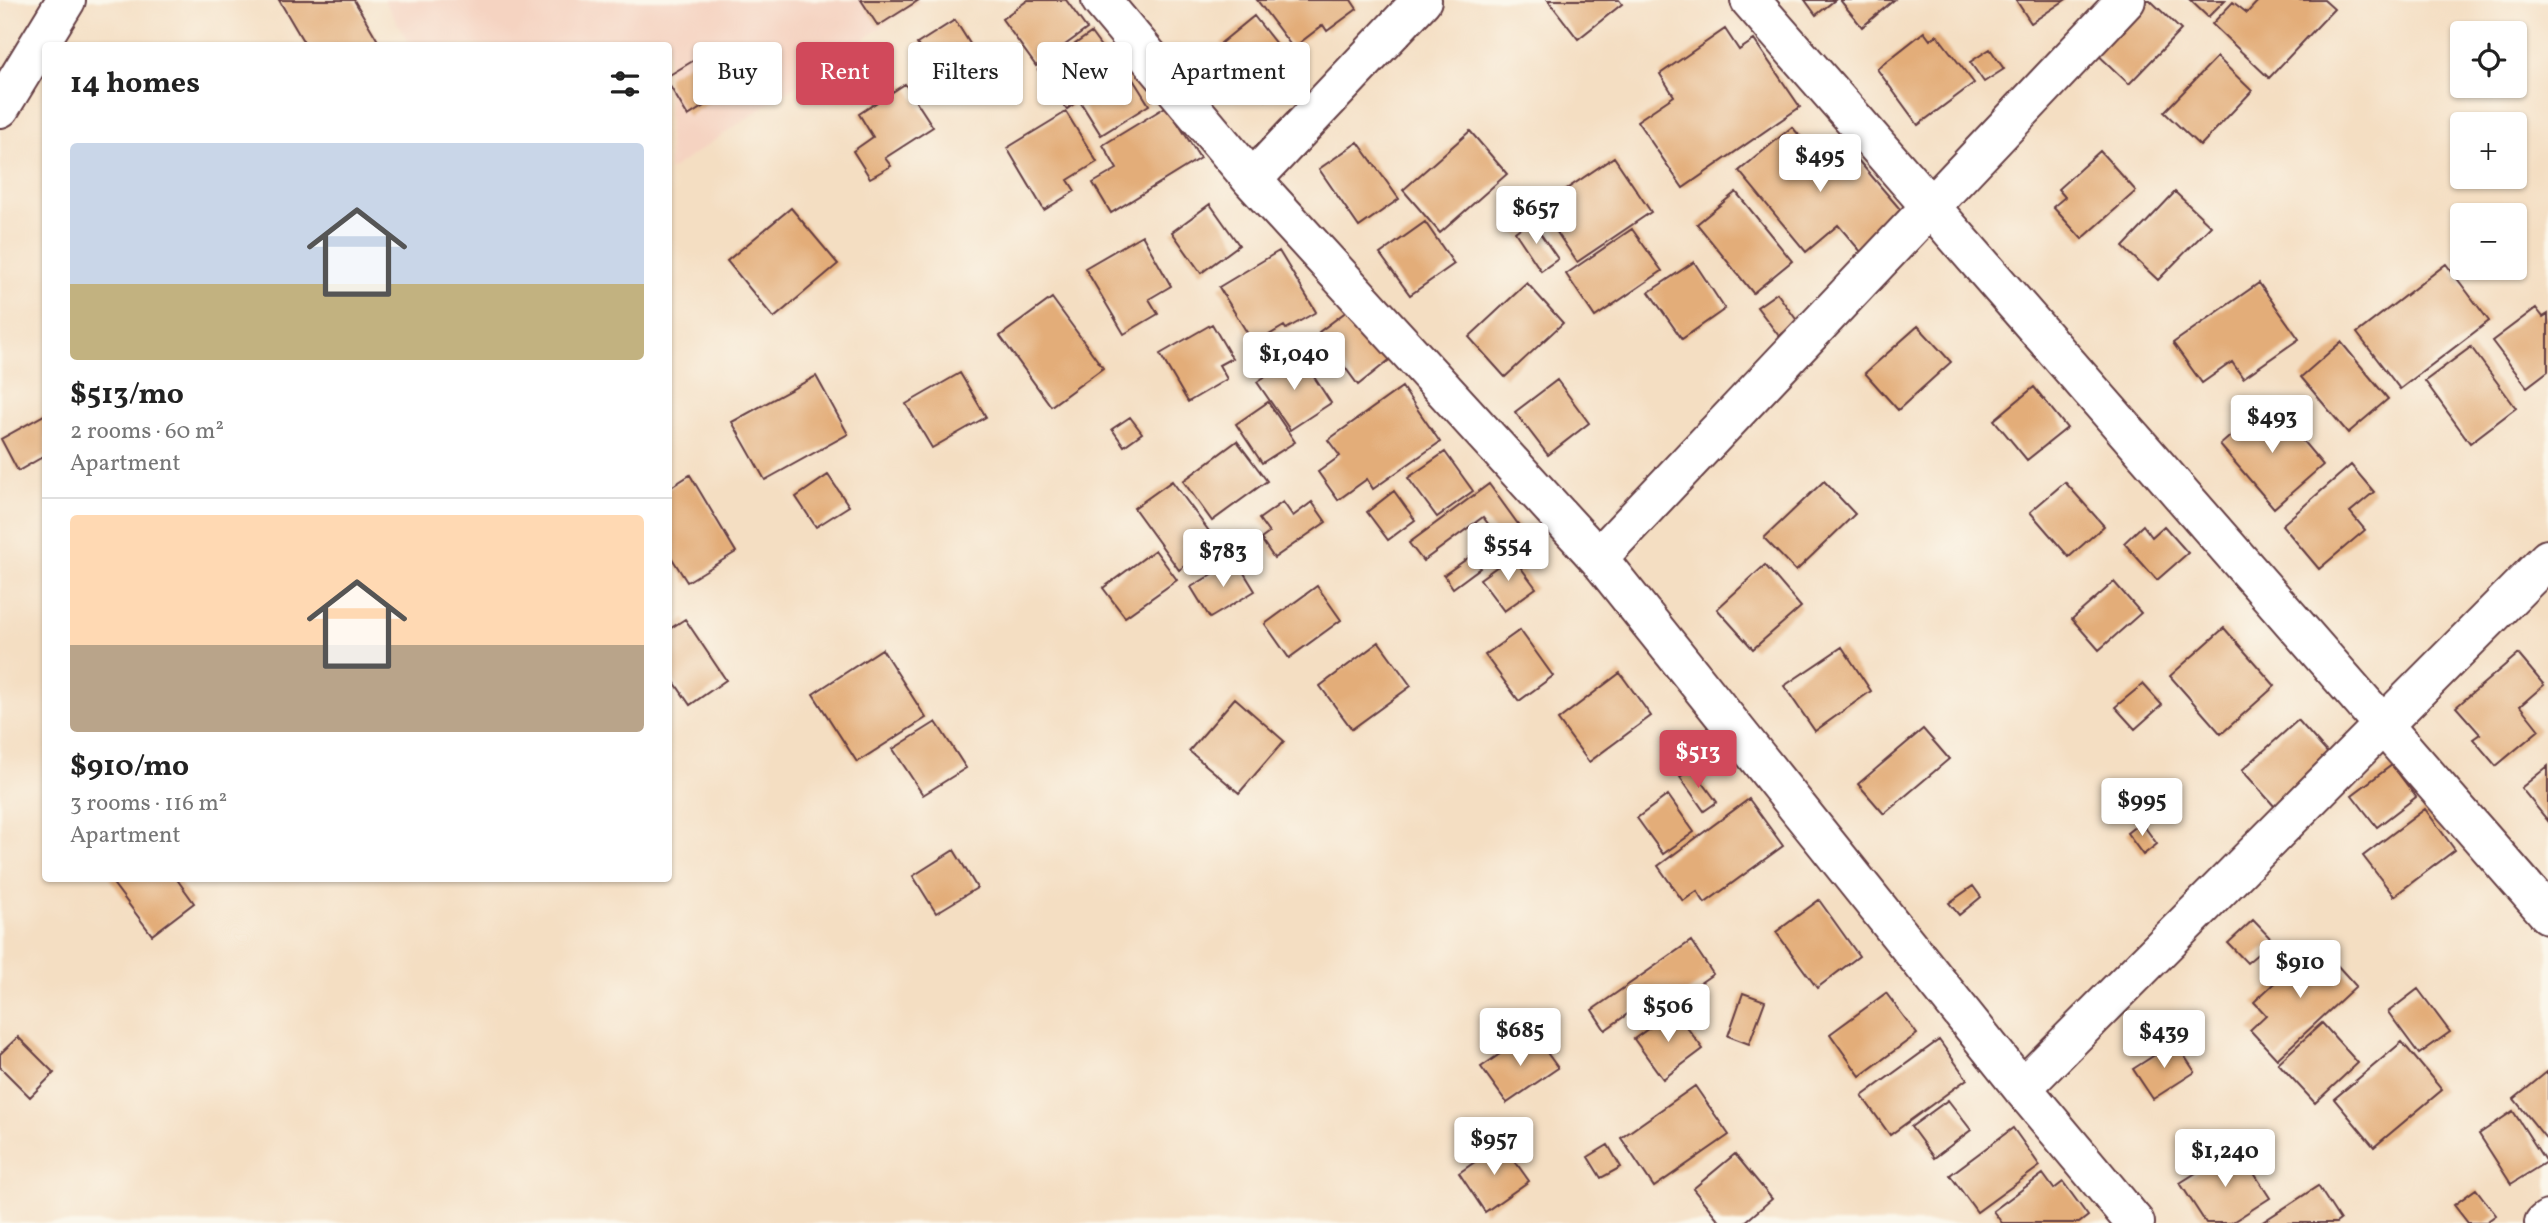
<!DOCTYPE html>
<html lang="en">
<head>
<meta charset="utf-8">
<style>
  :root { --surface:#fff; --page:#f2f2f2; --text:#222; --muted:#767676; --line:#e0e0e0; --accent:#d1495b }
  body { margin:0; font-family:Vollkorn,serif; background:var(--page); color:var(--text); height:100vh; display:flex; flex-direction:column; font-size:26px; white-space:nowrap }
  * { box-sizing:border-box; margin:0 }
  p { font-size:23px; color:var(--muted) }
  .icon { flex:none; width:38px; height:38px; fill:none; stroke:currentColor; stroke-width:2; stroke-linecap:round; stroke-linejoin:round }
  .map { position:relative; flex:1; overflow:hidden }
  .details { position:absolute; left:42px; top:42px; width:630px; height:840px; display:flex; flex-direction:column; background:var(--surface); border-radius:7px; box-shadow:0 2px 5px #0004 }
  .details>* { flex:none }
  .hud { position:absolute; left:693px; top:42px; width:665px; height:63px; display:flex; gap:14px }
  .fabs { position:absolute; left:2450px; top:21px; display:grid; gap:14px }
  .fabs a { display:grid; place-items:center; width:77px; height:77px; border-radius:7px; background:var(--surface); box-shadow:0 2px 5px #0004; font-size:35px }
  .price { position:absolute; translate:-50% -60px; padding:0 16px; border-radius:7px; background:#fff; color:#222; font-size:23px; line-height:46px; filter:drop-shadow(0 2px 4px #0008) }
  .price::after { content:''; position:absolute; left:50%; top:42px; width:21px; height:16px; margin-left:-10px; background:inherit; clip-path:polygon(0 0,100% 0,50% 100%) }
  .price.current { background:var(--accent); color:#fff }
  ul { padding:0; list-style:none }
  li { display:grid; align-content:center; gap:14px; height:371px; padding:0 28px }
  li+li { border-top:2px solid var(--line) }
  li span { display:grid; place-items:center; height:217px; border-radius:7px; color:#555 }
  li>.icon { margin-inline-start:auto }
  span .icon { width:126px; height:126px; fill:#fffc; stroke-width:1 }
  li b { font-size:30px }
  h2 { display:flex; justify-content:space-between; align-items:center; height:84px; padding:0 28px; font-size:30px }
  .tag { padding:0 24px; border-radius:7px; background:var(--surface); box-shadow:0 2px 5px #0004; font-size:24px; line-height:63px }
  .tag.current { background:var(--accent); color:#fff }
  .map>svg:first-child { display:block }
  .built { fill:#f5d3c1 }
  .building { fill:#e3ad79 }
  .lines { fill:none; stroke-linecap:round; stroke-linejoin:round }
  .minor-casing { stroke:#643c42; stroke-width:42 }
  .minor { stroke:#fff; stroke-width:38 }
</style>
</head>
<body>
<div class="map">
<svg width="2548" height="1223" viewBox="0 0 2548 1223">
  <rect width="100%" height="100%" fill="#fbf7ec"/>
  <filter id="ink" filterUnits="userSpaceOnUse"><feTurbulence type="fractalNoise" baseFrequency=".0143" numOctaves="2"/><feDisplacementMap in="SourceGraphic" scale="14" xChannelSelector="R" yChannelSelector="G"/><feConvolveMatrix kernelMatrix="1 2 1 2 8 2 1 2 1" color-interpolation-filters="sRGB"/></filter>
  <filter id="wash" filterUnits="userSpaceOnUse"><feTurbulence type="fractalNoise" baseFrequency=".00686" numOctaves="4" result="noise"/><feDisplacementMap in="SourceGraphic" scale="28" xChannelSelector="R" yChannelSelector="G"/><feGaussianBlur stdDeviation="1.57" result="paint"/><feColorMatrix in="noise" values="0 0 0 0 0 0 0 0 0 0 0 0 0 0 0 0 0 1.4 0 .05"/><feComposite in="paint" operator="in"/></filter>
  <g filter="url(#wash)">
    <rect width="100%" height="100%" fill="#f4dec2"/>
    <path class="built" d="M384 0H922L669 171 668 46 410 45Z"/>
    <g id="blocks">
      <path class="building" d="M279 0H354L381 46H306Z
        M861 0H919L878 26Z
        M1028 0H1066L1087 29 1036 66 1002 19Z
        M1257 0H1351L1357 9 1327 31 1323 25 1293 48Z
        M1548 0H1619L1622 4 1578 39Z
        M1805 0H1835L1816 15Z
        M1840 0H1894L1862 27Z
        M2016 0H2065L2031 23Z
        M2142 0H2150L2181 30 2129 84 2094 51Z
        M2190 0H2225L2208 17Z
        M2259 0H2324L2334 9 2269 78 2212 24 2233 2 2247 13Z
        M1254 16 1299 73 1266 100 1221 43Z
        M955 20 984 66 946 90 917 44Z
        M1725 29 1739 50 1754 40 1800 107 1683 188 1637 121 1674 96 1660 74Z
        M1924 32 1930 40 1937 35 1974 83 1918 125 1877 69Z
        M1091 33 1119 71 1067 109 1038 70Z
        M1990 49 2004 69 1984 82 1970 62Z
        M706 53 729 90 688 116 668 83V76Z
        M2217 57 2252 91 2200 146 2164 112Z
        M1129 73 1149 105 1101 135 1081 103Z
        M905 84 933 127 885 158 891 166 870 178 853 151 873 137 859 114Z
        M1167 106 1200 158 1111 213 1093 183 1117 169 1103 145Z
        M1066 112 1097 162 1068 180 1075 191 1044 210 1007 148Z
        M1792 127 1830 170 1851 152 1905 215 1862 253 1838 225 1806 252 1739 171Z
        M1470 131 1507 174 1440 233 1403 190Z
        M1358 142 1399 199 1359 227 1319 169Z
        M2100 151 2136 191 2082 239 2053 207 2065 197 2058 189Z
        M1614 157 1651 212 1577 262 1540 207Z
        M1736 192 1792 261 1753 293 1697 224Z
        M2175 192 2211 226 2158 280 2123 247Z
        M1210 204 1239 245 1201 273 1172 232Z
        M791 208 838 264 774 318 727 261Z
        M1531 220 1558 259 1541 271 1515 232Z
        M1425 222 1454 264 1410 295 1380 254Z
        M1632 229 1662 271 1595 317 1566 274Z
        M1142 235 1171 286 1149 299 1158 314 1124 334 1085 268Z
        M1279 251 1316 312 1286 329 1284 326 1254 344 1219 287Z
        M1694 262 1725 309 1682 339 1649 292Z
        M2446 264 2489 321 2400 389 2357 333Z
        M1527 283 1563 323 1505 377 1469 337Z
        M2259 283 2299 339 2243 378 2232 362 2202 383 2173 343Z
        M1777 293 1798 322 1779 336 1757 307Z
        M1052 298 1103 368 1051 406 1000 336Z
        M1355 305 1393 357 1358 385 1319 332Z
        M2536 308 2543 317 2548 314V371L2527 387 2492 341Z
        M1212 324 1232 358 1219 365 1227 379 1188 402 1160 354Z
        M1918 326 1951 362 1898 410 1865 373Z
        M2341 342 2388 399 2348 433 2301 377Z
        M2471 347 2516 408 2470 443 2425 381Z
        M1299 354 1331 403 1290 430 1257 382Z
        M960 373 986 417 932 448 906 404Z
        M816 376 848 434 765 480 732 422Z
        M1557 380 1589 423 1548 455 1515 412Z
        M1402 387 1440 442 1373 489 1367 479 1338 500 1318 472 1340 456 1328 440Z
        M2034 387 2067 428 2027 460 1994 420Z
        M1268 402 1295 442 1262 463 1236 424Z
        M2270 402 2323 465 2274 508 2220 445Z
        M46 414V455L18 471 1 439Z
        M1130 417 1142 433 1124 446 1112 429Z
        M1237 441 1267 481 1212 521 1183 481Z
        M1445 452 1473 491 1437 517 1408 478Z
        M2351 465 2374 492 2350 512 2365 530 2319 569 2282 525Z
        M690 475 736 552 687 582 668 552V489Z
        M828 475 849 506 816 527 796 497Z
        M1172 481 1217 542 1179 570 1134 508Z
        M1824 481 1855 514 1796 571 1764 538Z
        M2065 482 2104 526 2069 557 2030 512Z
        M1489 484 1531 542 1512 556 1483 517 1423 561 1409 543Z
        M1394 491 1415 520 1388 540 1367 512Z
        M1283 502 1293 516 1312 502 1326 522 1274 558 1261 539 1269 533 1259 519Z
        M2143 525 2152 537 2164 526 2188 553 2157 580 2124 543Z
        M1155 550 1177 580 1125 617 1103 588Z
        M1471 556 1480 568 1453 588 1444 575Z
        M1512 556 1536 588 1504 611 1480 579Z
        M1236 560 1255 591 1210 618 1191 587Z
        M1765 565 1801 607 1753 649 1717 609Z
        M2114 582 2141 613 2099 650 2072 619Z
        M1317 586 1341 620 1289 658 1265 624Z
        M685 619 726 680 690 705 668 673V630Z
        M2224 628 2275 686 2221 734 2170 676Z
        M1520 630 1553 676 1519 701 1485 655Z
        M1379 642 1411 686 1352 729 1320 686Z
        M1842 647 1871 691 1815 731 1784 686Z
        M882 649 926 718 857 762 813 694Z
        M2518 654 2544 685 2520 706 2539 730 2496 766 2473 739 2480 734 2456 707Z
        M1620 673 1651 716 1589 762 1558 720Z
        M2143 684 2162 705 2135 729 2115 707Z
        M1235 698 1284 741 1239 793 1189 751Z
        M2298 720 2331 757 2275 807 2242 770Z
        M936 722 966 768 923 795 893 749Z
        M1923 729 1949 759 1884 814 1858 784Z
        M1704 740 1718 759 1707 767 1693 748Z
        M2392 765 2416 797 2377 827 2352 795Z
        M2548 766V821L2521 788Z
        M1692 768 1717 802 1704 811 1680 777Z
        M1668 795 1694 832 1663 854 1637 818Z
        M1749 799 1783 846 1705 903 1697 891 1683 901 1658 866Z
        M2425 809 2455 850 2394 896 2363 856Z
        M2141 822 2157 844 2143 855 2127 833Z
        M954 850 977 888 936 913 913 876Z
        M109 878H176L194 903 152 935Z
        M1973 886 1981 897 1959 915 1949 903Z
        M1819 900 1859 956 1817 988 1776 932Z
        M2253 920 2273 941 2247 963 2228 943Z
        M1691 941 1713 974 1662 1009 1653 996 1605 1030 1592 1010Z
        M2317 943 2356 986 2277 1059 2250 1030 2266 1015 2254 1002Z
        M2418 989 2450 1032 2419 1054 2388 1012Z
        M1743 993 1765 1001 1749 1044 1728 1036Z
        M1886 993 1917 1034 1860 1076 1830 1034Z
        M1674 1010 1703 1049 1663 1079 1634 1039Z
        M2322 1023 2358 1063 2315 1103 2278 1063Z
        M1532 1032 1558 1068 1507 1103 1481 1067Z
        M18 1037 54 1073 30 1097 0 1067V1054Z
        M1939 1040 1967 1079 1890 1135 1862 1096Z
        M2175 1042 2195 1072 2153 1099 2133 1069Z
        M2402 1042 2442 1090 2374 1147 2334 1099Z
        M2548 1071V1141L2514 1099Z
        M1695 1086 1729 1135 1654 1187 1621 1138Z
        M1948 1100 1971 1130 1934 1158 1911 1127Z
        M2513 1111 2546 1162 2511 1184 2479 1134Z
        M2013 1128 2040 1166 1977 1212 1950 1175Z
        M1502 1143 1529 1181 1485 1212 1459 1173Z
        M1608 1145 1621 1167 1601 1178 1588 1157Z
        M2237 1147 2270 1198 2231 1223H2206L2180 1183Z
        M1735 1154 1772 1199 1744 1223H1721L1693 1189Z
        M2043 1174 2054 1189 2063 1182 2088 1216 2079 1223H2002L1993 1211Z
        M2318 1186 2340 1220 2336 1223H2261Z
        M2476 1189 2496 1215 2485 1223H2468L2454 1205Z"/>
    </g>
  </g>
  <g filter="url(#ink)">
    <use href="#blocks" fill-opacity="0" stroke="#643c42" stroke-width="2"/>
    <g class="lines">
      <g class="minor-casing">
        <path id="minor" d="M1101 0 1252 180 1598 558 2022 1088 2135 1223
          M1750 0 2548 914
          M0 108 66 0
          M1252 180 1422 0
          M1598 558 2126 0
          M2022 1088 2548 559
          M2544 1223 2548 1220"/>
      </g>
      <use href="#minor" class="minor"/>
    </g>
  </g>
</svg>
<div class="fabs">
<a><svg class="icon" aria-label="locate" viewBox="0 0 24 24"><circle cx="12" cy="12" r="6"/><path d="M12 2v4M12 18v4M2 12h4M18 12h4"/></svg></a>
<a>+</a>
<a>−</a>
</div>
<b class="price" style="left:1820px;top:194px">$495</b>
<b class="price" style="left:1536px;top:246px">$657</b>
<b class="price" style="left:1294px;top:392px">$1,040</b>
<b class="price" style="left:2272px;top:455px">$493</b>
<b class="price" style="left:1508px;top:583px">$554</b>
<b class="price" style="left:1223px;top:589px">$783</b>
<b class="price current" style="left:1698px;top:790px">$513</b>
<b class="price" style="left:2142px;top:838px">$995</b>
<b class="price" style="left:2300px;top:1000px">$910</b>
<b class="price" style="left:1668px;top:1044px">$506</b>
<b class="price" style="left:1520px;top:1068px">$685</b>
<b class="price" style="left:2164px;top:1070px">$439</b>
<b class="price" style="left:1494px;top:1177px">$957</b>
<b class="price" style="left:2225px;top:1189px">$1,240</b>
<div class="hud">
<a class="tag">Buy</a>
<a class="tag current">Rent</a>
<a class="tag">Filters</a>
<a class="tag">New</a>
<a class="tag">Apartment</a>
</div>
<section class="details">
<h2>14 homes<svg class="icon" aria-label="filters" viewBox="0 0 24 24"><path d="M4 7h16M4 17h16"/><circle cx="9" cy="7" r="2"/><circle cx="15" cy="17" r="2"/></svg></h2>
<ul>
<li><span style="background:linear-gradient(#c9d6e8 65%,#c2b280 0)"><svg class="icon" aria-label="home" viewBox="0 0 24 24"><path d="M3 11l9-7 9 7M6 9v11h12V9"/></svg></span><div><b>$513/mo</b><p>2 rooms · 60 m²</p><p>Apartment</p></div></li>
<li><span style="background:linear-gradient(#ffd9b3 60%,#b9a48a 0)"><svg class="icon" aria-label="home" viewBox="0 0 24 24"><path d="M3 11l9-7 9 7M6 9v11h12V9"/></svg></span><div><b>$910/mo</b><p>3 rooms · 116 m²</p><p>Apartment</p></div></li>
</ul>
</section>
</div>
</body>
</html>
